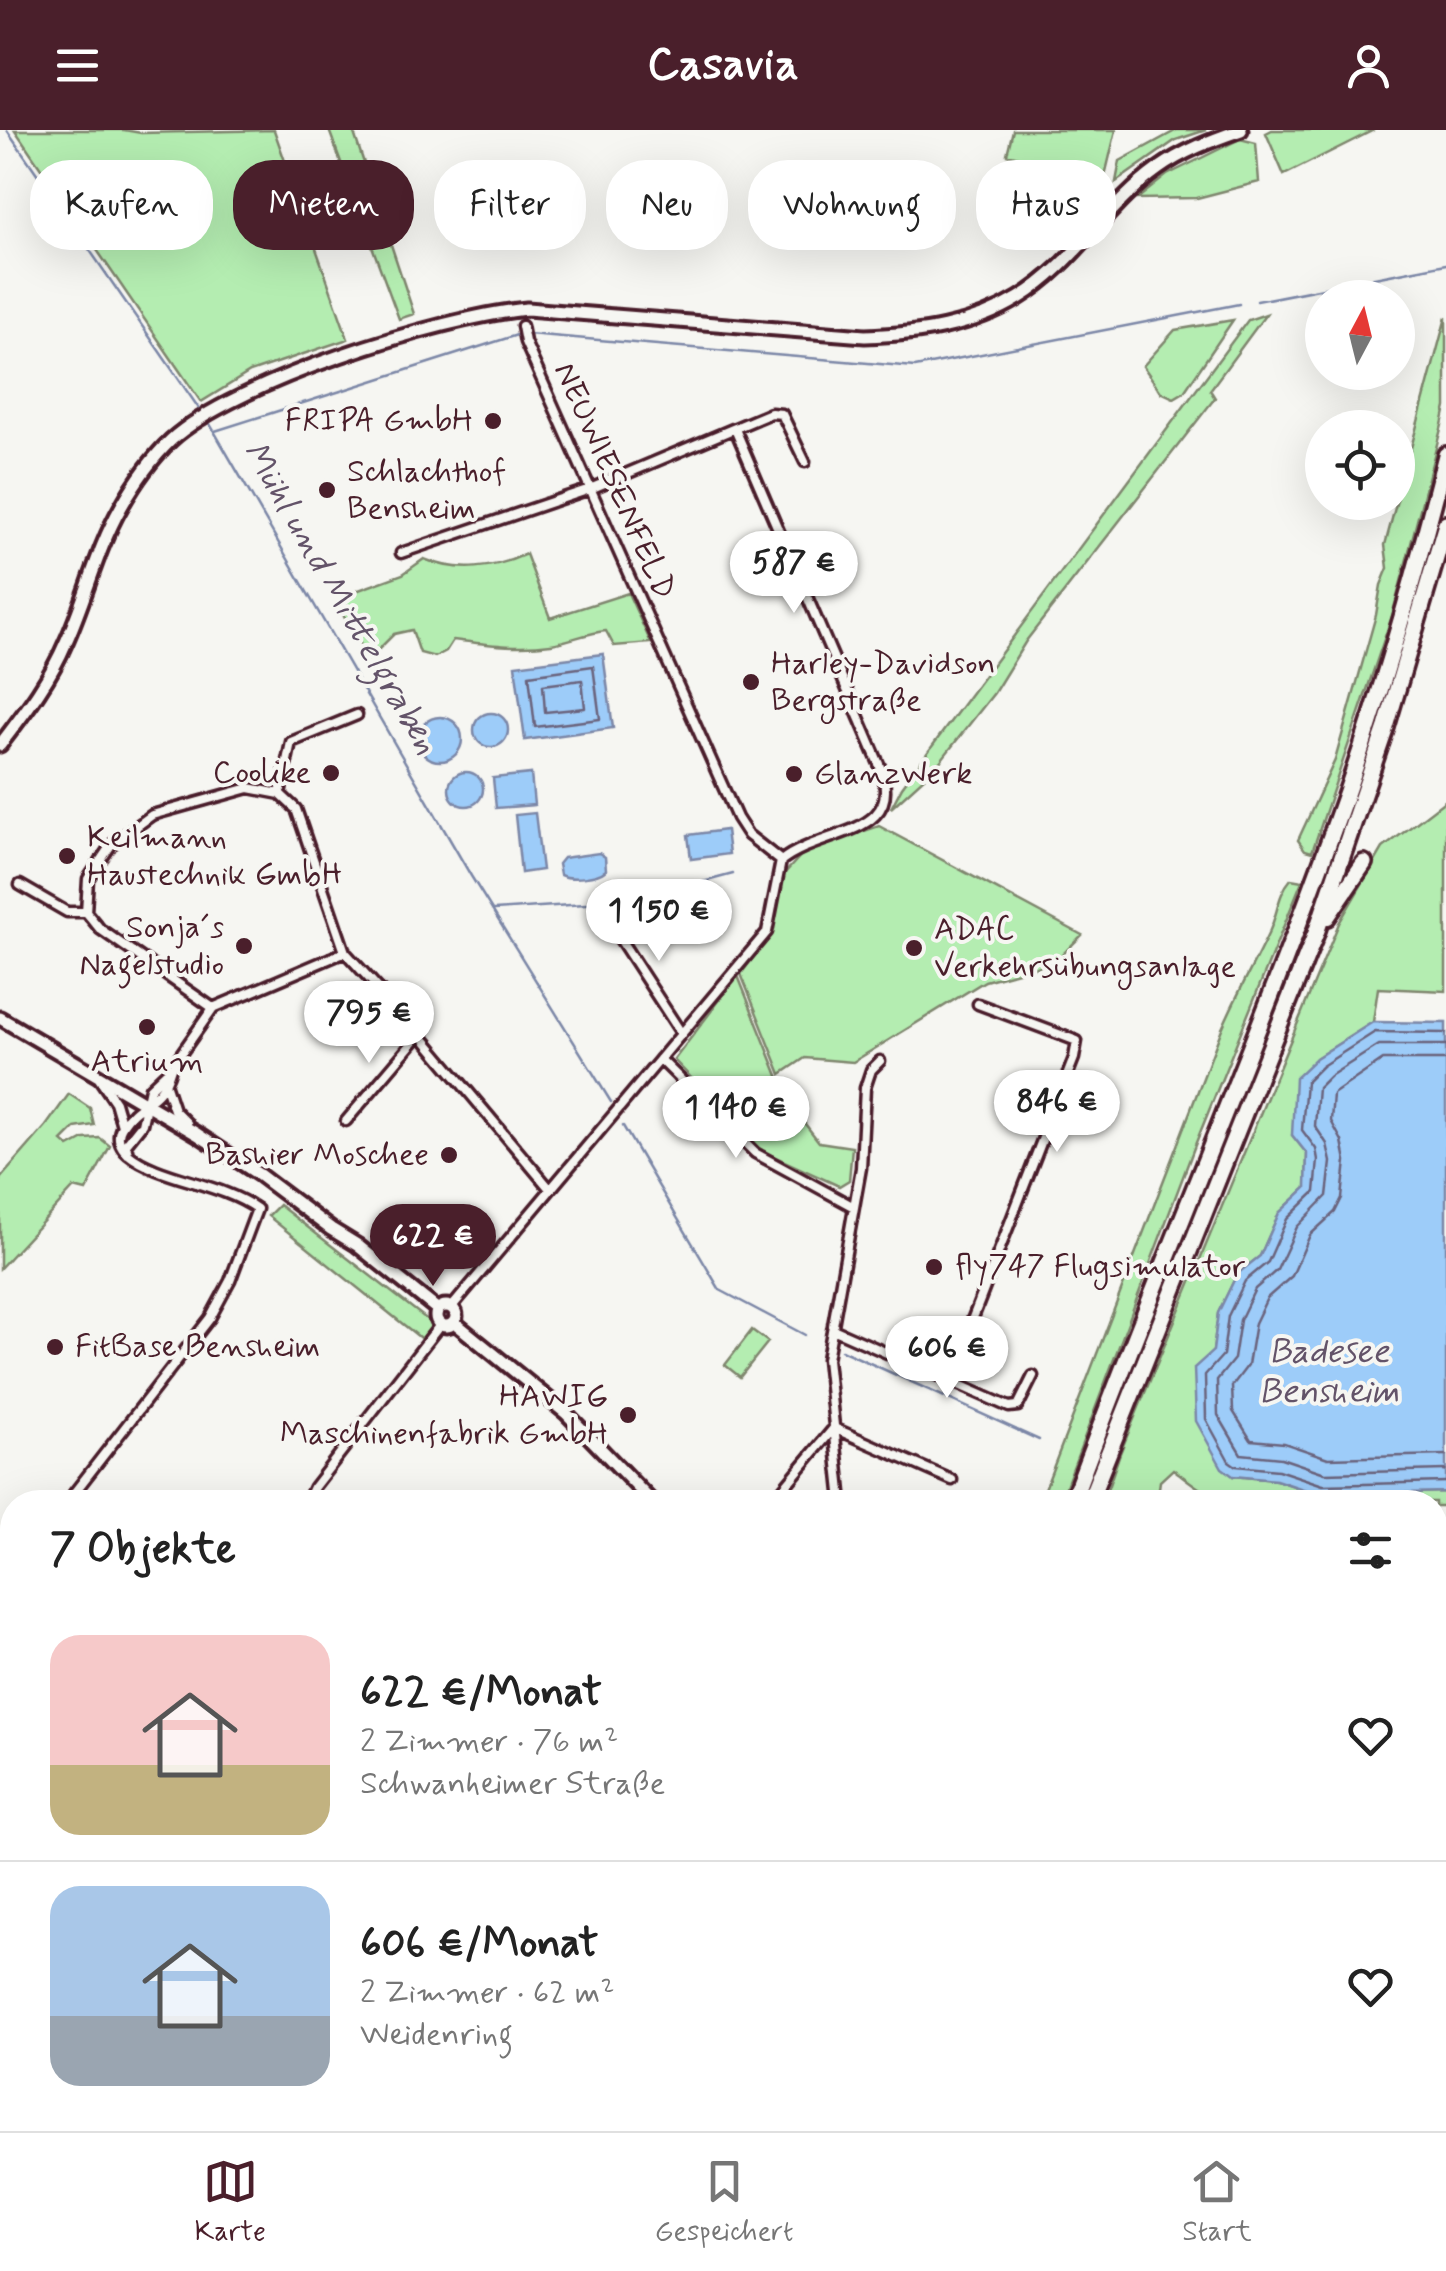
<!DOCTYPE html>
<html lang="de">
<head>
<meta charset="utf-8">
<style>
  :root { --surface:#fff; --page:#f6f6f6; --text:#222; --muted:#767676; --line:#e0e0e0; --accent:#4a1f2b }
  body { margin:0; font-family:Mynerve,sans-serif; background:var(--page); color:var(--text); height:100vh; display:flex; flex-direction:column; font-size:38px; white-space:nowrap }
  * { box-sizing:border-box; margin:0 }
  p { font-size:32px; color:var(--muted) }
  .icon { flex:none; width:55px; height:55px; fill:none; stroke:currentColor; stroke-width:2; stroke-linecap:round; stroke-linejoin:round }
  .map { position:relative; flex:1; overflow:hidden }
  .sheet { position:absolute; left:0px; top:1360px; width:1448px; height:642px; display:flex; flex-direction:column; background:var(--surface); border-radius:40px 40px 0 0; box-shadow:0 10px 40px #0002 }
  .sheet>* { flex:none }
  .top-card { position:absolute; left:30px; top:30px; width:1388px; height:90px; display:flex; gap:20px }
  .needle { width:65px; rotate:7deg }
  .tools { position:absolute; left:1305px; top:150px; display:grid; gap:20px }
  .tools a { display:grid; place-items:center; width:110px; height:110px; border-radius:50%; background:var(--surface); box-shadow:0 10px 40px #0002; font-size:50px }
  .price { position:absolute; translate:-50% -85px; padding:0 22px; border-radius:35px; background:#fff; color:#222; font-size:32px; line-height:65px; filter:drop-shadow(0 2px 5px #0008) }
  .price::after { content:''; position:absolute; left:50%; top:60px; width:30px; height:22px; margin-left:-15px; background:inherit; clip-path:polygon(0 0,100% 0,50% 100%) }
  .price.current { background:var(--accent); color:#fff }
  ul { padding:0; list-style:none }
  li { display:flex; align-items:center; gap:30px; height:250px; padding:0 50px }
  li+li { border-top:2px solid var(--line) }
  li span { display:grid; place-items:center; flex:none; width:280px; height:200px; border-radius:30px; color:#555 }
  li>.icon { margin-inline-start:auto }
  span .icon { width:120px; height:120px; fill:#fffc; stroke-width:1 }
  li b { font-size:42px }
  h2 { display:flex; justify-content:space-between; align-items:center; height:120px; padding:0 50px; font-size:42px }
  .chip { padding:0 35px; border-radius:40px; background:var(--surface); box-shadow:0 10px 40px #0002; font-size:35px; line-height:90px }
  .chip.current { background:var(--accent); color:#fff }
  header { display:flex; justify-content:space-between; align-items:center; height:130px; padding:0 50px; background:var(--accent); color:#fff; font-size:45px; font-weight:700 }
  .dock { display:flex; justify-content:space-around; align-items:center; height:140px; border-top:2px solid var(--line); background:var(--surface); font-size:28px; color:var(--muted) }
  .dock a { display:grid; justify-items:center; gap:5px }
  .dock .current { color:var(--accent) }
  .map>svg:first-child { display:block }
  .green { fill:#b4edb1; stroke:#7f866e; stroke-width:2.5 }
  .water { fill:#9dccf9; stroke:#7c87a7; stroke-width:2.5 }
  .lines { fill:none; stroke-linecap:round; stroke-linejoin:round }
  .shore { stroke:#6b647d; stroke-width:2.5 }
  .stream { stroke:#7c87a7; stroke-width:2.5 }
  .street-casing { stroke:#4a1f2b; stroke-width:15 }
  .secondary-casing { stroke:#4a1f2b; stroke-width:19 }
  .highway-casing { stroke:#4a1f2b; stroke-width:22 }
  .street { stroke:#f6f6f2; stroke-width:8 }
  .secondary { stroke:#f6f6f2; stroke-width:11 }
  .highway { stroke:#f6f6f2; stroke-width:15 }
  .poi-dot { fill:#4a1f2b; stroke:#f6f6f2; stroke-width:4 }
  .labels { text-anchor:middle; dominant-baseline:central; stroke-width:8; stroke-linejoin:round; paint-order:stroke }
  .poi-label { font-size:32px; fill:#4a1f2b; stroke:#f6f6f2; text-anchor:start }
  .street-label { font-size:32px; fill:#4a1f2b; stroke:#f6f6f2 }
  .water-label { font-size:35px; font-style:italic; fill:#635369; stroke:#f6f6f2 }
</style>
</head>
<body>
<header><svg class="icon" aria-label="menu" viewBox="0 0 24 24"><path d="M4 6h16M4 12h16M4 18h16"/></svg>Casavia<svg class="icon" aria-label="person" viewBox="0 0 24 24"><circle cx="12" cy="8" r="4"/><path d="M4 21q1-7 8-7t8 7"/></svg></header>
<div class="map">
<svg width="1446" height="2001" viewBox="0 0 1446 2001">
  <rect width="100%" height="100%" fill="#f6f6f2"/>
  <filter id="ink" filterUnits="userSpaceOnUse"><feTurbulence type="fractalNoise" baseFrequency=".01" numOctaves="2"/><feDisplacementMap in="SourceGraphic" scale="20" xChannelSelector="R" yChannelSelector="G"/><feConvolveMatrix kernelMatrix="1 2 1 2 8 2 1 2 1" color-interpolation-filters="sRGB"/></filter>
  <g filter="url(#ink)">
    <path class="green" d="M15 0H124L141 3 274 0 348 209 250 242 201 272Z
      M329 0H353L414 184 399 189Z
      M1013 0H1116L1104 50 1007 24Z
      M1177 0H1206L1176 10 1116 52 1120 31Z
      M1272 0H1374L1284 45 1266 3Z
      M1240 9 1256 13 1259 52 1197 68 1137 69 1167 45Z
      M1266 184 1210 260 1215 268 1026 511 994 563 935 638 891 678 902 657 1248 190Z
      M1446 187V277L1442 295 1392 486 1312 722 1305 720 1298 710 1335 630 1376 485 1381 455 1388 438 1385 415Z
      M1233 190 1184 262 1174 268 1161 262 1143 236 1175 200Z
      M526 424 550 488 628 463 651 513 614 516 606 501C586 503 570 511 551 514 518 519 486 514 453 510L446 521 435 527 420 523 412 500 394 504 369 529 343 485 345 465 403 444 424 429C457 443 494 439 526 424Z
      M1446 670V861L1378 858 1373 892 1316 928 1292 1005 1307 1024 1306 1058 1279 1083 1260 1126 1237 1144 1218 1183 1213 1221 1233 1346 1276 1350 1321 1365 1446 1362V1376H1435V1372H1273L1262 1366 1249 1365C1225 1384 1194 1354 1173 1339L1160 1351 1157 1372H1103L1120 1323 1339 793 1383 718Z
      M879 696 1082 805 1055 832 985 851 853 932 805 928 781 944 741 844 770 805 784 744 805 721Z
      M1291 749 1302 751 1195 1015 1060 1372H1040L1221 901C1236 866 1254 834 1270 800 1278 782 1278 764 1291 749Z
      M738 846 789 973 819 1012 852 1017 849 1050 839 1056 762 1021 674 930Z
      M69 964 90 978 94 995 75 998 62 1011 69 1017 84 1009 100 1008 110 1016 86 1061 74 1058 0 1138V1049L46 996Z
      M279 1075 429 1191 431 1197 424 1211 268 1086Z
      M752 1200 768 1212 740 1247 725 1235Z
      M0 1891 12 1937V1990H27L30 2001H0Z
      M929 1990H998L996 2001H927Z"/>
    <path class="water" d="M603 524 613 598 525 610 515 535Z
      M474 600a17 17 0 1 1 34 0a17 17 0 1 1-34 0Z
      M418 609a22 22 0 1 1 44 0a22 22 0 1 1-44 0Z
      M449 659a17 17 0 1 1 34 0a17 17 0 1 1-34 0Z
      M531 644 534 675 496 678 493 648Z
      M535 683 542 740 521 743 515 685Z
      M726 700 729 724 691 729 688 705Z
      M599 723 605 727 606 740C597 748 571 750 560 745L558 734 563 728Z
      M1373 892 1446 893V1362L1321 1365 1276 1350 1233 1346 1222 1338 1196 1291 1194 1238 1213 1221 1218 1183 1237 1144 1260 1126 1279 1083 1306 1058 1307 1024 1292 1005 1295 948 1316 928Z"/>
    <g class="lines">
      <path class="shore" d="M593 536 600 589 535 597 529 545Z
        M582 550 585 578 545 582 543 555Z
        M1446 903 1375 902 1322 936 1306 952 1302 1000 1316 1019 1318 1030 1315 1062 1287 1089 1268 1132 1245 1151 1228 1186 1223 1225 1205 1245 1206 1289 1229 1331 1236 1336 1278 1340 1323 1355 1446 1352
        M1446 915H1379L1330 946 1318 958 1315 996 1327 1014 1331 1032 1327 1066 1297 1097 1277 1140 1255 1159 1240 1190 1234 1229 1217 1250 1218 1285 1241 1324 1281 1328 1325 1343 1446 1340
        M1446 930H1383L1333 964 1331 991 1342 1011 1346 1031 1342 1068 1335 1082 1310 1105 1292 1146 1267 1168 1255 1193 1248 1235 1232 1256 1233 1281 1251 1310 1284 1313 1328 1328 1446 1325"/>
      <path class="stream" d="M7 0 202 283
        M1257 171 1446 134
        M528 204 915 237 1239 174
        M207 289 471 746 611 972
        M215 301 520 204
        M494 780 632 771 733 744
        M623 996 720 1160 805 1205
        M841 1220 1039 1310
        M0 1482H12"/>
      <g class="street-casing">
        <path id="street" d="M522 196 525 212 737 688 748 705 781 731
          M401 423 590 359 771 283 782 284 805 332
          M280 664 291 612 357 585
          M20 755 67 782H86
          M605 786 681 903
          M213 878 100 799 86 782 88 749 111 715 152 685 249 658 280 664 296 679 345 822
          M660 929 755 1023 854 1077
          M100 950 115 972 122 996
          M166 956 174 980 187 993
          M346 991 420 904
          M128 1024 126 1014 142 994 150 958 171 938 213 878 345 822 420 904 550 1059
          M451 1178 767 802 781 731C822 698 909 707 879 634L735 299
          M835 1200 1009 1277 1018 1276 1033 1246
          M948 1252 1074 928 1077 911 978 874
          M834 1298 952 1350
          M70 1372 74 1363 210 1188 230 1151 257 1079C221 1053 158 1049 128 1024 119 1016 116 1006 122 996 139 969 160 976 171 938
          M307 1372 314 1357 440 1195
          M772 1372 833 1299
          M842 1372 827 1229 861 1038 865 958 871 940 880 931
          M0 1467 12 1466
          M1435 1837H1446
          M1435 1895 1440 1927
          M1152 2001 1154 1990"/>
      </g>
      <g class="secondary-casing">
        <path id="secondary" d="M0 615C25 582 50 550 66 512 86 468 97 419 121 377 134 354 151 329 171 310 234 252 441 187 527 179L865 206C919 204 972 197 1019 168 1075 134 1106 76 1158 39 1183 21 1212 10 1241 0
          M0 888 197 1004 258 1044 331 1099 357 1115 438 1180
          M436 1186a10 10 0 1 1 20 0a10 10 0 1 1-20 0Z
          M454 1192 566 1283 652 1372
          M1435 1483 1446 1465
          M1435 1499 1446 1480
          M1435 1742 1446 1744
          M1241 2001 1242 1990"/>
      </g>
      <g class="highway-casing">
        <path id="highway" d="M1327 787 1364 733
          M1072 1372C1156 1145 1253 923 1335 695 1379 574 1414 450 1446 325
          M1089 1372 1316 803 1386 597 1446 394
          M898 2001 900 1990
          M914 2001 916 1990"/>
      </g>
      <use href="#street" class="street"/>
      <use href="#secondary" class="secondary"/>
      <use href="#highway" class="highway"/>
    </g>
  </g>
  <g class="poi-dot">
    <circle cx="493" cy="291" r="10"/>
    <circle cx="327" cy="360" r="10"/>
    <circle cx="751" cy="552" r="10"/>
    <circle cx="331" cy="643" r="10"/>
    <circle cx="794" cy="644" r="10"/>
    <circle cx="67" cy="726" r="10"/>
    <circle cx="244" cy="816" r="10"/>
    <circle cx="914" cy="818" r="10"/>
    <circle cx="147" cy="897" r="10"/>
    <circle cx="449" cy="1025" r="10"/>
    <circle cx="934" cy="1137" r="10"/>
    <circle cx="55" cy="1217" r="10"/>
    <circle cx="628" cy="1285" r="10"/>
  </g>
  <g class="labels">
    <g class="poi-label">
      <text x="473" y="291" text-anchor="end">FRIPA GmbH</text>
      <text x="347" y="342">Schlachthof<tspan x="347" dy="37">Bensheim</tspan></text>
      <text x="771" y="534">Harley-Davidson<tspan x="771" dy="37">Bergstraße</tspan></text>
      <text x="311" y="643" text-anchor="end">Coolike</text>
      <text x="814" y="644">GlanzWerk</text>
      <text x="87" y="708">Keilmann<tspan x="87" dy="37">Haustechnik GmbH</tspan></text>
      <text x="224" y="798" text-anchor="end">Sonja´s<tspan x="224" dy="37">Nagelstudio</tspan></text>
      <text x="934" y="800">ADAC<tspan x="934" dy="37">Verkehrsübungsanlage</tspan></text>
      <text x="147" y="932" text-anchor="middle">Atrium</text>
      <text x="429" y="1025" text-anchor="end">Bashier Moschee</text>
      <text x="954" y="1137">fly747 Flugsimulator</text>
      <text x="75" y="1217">FitBase Bensheim</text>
      <text x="608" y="1267" text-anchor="end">HAWIG<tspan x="608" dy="37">Maschinenfabrik GmbH</tspan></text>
    </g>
    <g class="street-label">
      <text transform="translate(614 351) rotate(66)">NEUWIESENFELD</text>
    </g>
    <g class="water-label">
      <text transform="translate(340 468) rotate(60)">Mühl und Mittelgraben</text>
      <text x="1329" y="1222">Badesee<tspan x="1329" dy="40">Bensheim</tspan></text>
    </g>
  </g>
</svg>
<div class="tools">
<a><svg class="needle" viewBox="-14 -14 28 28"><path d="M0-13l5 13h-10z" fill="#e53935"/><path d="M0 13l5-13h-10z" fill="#767676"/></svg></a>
<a><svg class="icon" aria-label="locate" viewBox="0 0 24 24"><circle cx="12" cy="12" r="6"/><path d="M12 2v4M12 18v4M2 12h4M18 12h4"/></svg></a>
</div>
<b class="price" style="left:794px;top:486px">587 €</b>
<b class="price" style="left:659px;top:834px">1 150 €</b>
<b class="price" style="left:369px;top:936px">795 €</b>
<b class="price" style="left:1057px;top:1025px">846 €</b>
<b class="price" style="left:736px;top:1031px">1 140 €</b>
<b class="price current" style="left:433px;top:1159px">622 €</b>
<b class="price" style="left:947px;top:1271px">606 €</b>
<div class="top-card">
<a class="chip">Kaufen</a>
<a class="chip current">Mieten</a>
<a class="chip">Filter</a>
<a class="chip">Neu</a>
<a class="chip">Wohnung</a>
<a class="chip">Haus</a>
</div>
<section class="sheet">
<h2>7 Objekte<svg class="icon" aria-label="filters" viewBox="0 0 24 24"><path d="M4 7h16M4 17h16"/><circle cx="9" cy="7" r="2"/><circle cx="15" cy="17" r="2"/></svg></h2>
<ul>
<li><span style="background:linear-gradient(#f6c9c9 65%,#c2b280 0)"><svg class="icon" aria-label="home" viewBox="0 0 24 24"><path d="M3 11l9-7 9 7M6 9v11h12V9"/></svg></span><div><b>622 €/Monat</b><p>2 Zimmer · 76 m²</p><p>Schwanheimer Straße</p></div><svg class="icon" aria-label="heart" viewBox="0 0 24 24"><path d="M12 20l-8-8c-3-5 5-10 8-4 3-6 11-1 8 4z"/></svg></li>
<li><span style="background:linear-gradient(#a9c7e8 65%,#9aa5b1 0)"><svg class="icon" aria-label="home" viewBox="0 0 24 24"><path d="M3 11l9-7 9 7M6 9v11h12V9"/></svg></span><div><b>606 €/Monat</b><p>2 Zimmer · 62 m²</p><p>Weidenring</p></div><svg class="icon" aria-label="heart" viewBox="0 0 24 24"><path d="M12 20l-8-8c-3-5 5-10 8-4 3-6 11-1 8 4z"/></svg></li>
</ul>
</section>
</div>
<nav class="dock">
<a class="current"><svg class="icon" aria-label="map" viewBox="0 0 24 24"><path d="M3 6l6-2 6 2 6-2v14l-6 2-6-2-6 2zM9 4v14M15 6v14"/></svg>Karte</a>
<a><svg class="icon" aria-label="saved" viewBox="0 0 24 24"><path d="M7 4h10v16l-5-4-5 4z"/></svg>Gespeichert</a>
<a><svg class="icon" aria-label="home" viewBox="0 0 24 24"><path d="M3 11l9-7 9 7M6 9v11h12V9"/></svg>Start</a>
</nav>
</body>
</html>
